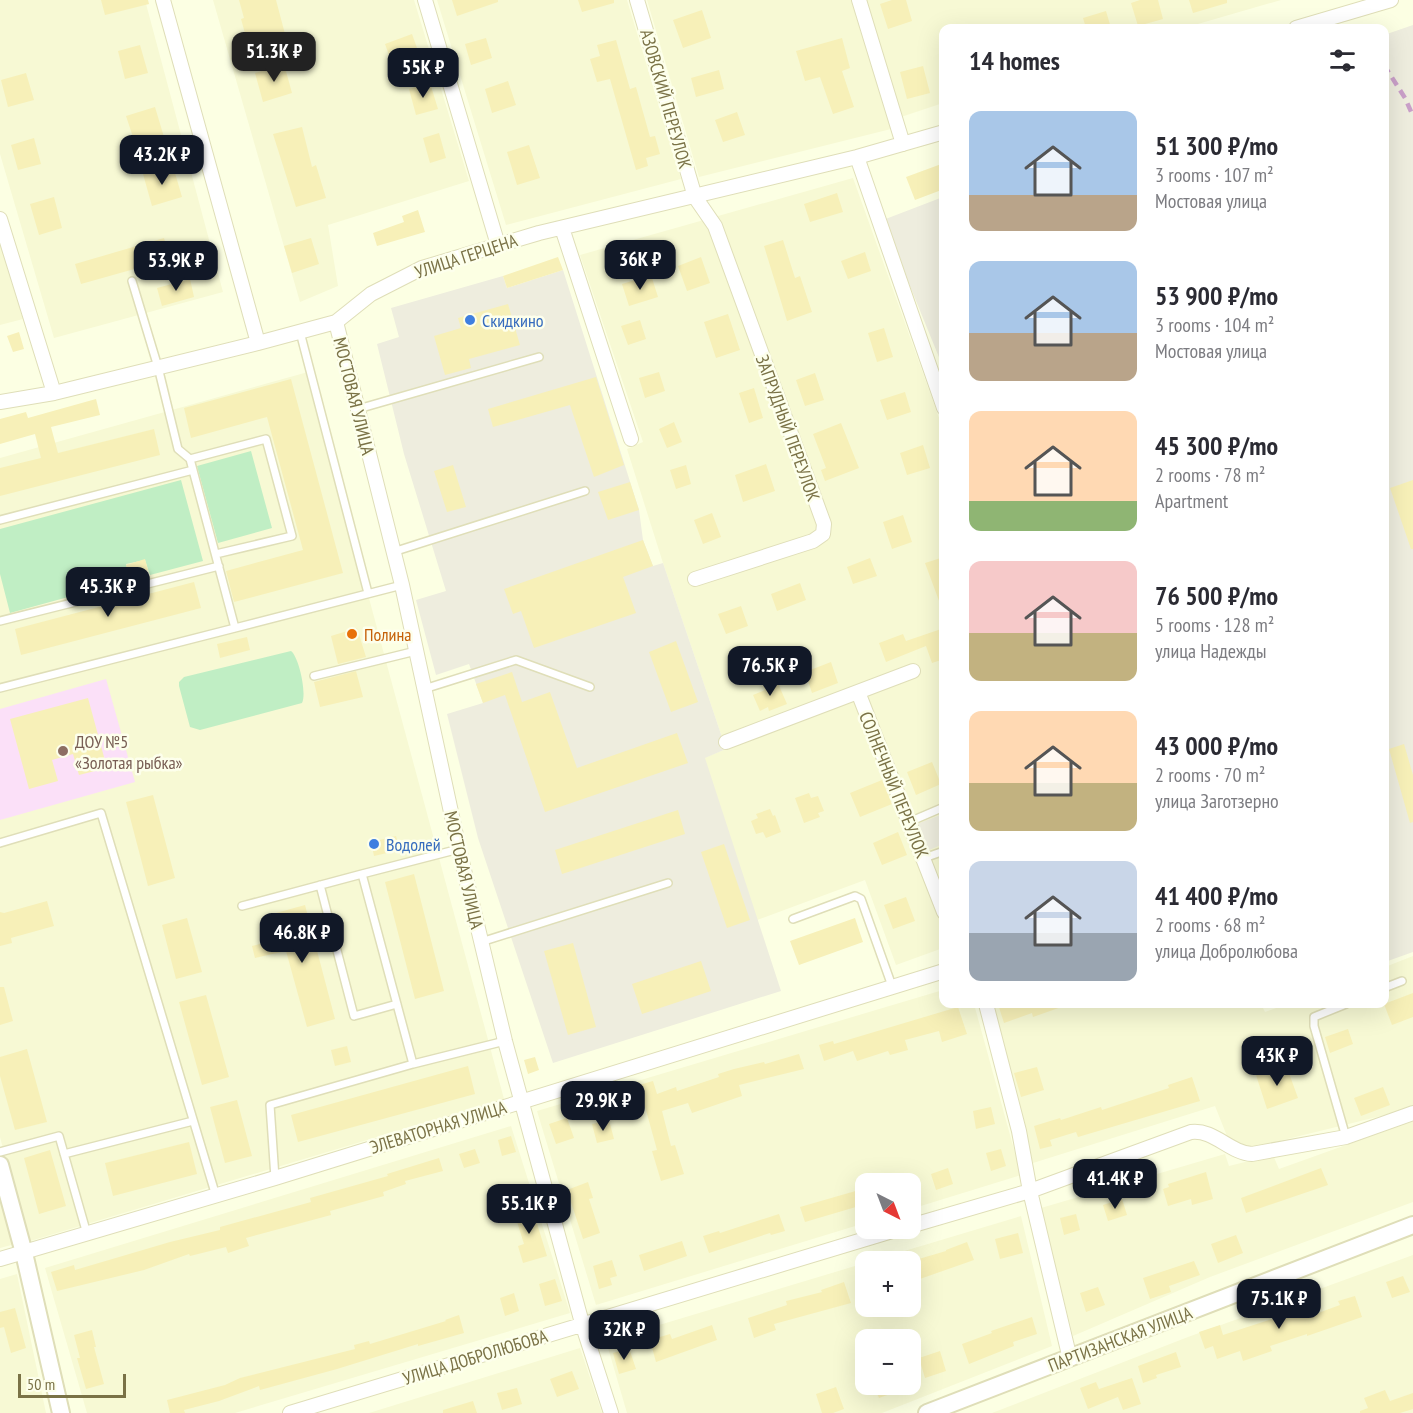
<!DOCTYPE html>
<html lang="en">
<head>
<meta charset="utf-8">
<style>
  :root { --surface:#fff; --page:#f7f7f7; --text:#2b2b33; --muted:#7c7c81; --accent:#111827 }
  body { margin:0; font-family:"PT Sans Narrow",sans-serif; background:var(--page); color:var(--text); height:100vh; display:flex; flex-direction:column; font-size:22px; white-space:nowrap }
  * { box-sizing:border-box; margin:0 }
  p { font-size:20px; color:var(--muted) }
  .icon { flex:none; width:33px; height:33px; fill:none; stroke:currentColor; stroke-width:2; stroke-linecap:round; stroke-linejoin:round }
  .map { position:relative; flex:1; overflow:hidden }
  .side { position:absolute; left:939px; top:24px; width:450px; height:984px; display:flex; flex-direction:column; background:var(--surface); border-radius:12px; box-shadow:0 6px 24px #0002 }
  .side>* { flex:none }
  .needle { width:39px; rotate:138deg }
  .buttons { position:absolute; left:855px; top:1173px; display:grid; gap:12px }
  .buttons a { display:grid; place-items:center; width:66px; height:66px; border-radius:12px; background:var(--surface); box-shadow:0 6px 24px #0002; font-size:30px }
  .scale { position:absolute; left:18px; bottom:15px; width:108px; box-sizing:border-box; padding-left:6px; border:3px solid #7a7246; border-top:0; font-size:16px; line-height:21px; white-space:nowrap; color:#7a7246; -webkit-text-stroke:4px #fdffec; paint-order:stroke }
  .price { position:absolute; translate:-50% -51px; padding:0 14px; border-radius:12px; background:var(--accent); color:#fff; font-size:20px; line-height:39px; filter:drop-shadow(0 2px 3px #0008) }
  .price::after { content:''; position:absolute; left:50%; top:36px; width:18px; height:14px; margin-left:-9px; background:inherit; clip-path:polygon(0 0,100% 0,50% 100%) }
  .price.selected { background:#222; color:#fff }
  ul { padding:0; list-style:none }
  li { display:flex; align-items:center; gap:18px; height:150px; padding:0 30px }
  li span { display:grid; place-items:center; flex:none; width:168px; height:120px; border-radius:12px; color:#555 }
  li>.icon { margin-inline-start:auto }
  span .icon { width:72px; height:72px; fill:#fffc; stroke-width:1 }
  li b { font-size:26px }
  h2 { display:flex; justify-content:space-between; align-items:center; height:72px; padding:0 30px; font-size:26px }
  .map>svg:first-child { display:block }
  .residential { fill:#f7f9d4; fill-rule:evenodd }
  .industrial { fill:#eeedde }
  .education { fill:#fbe0f8 }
  .green { fill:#c0eec4 }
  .building { fill:#f7f0b8 }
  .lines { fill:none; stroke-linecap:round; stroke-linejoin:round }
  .service-casing { stroke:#dfdeb8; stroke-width:10 }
  .minor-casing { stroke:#dfdeb8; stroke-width:16 }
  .tertiary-casing { stroke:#dfdeb8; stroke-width:20 }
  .service { stroke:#fff; stroke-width:7 }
  .minor { stroke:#fff; stroke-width:14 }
  .tertiary { stroke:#fff; stroke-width:16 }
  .rail { stroke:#caa0c9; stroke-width:4.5; stroke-dasharray:9 6; stroke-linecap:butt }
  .shop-dot { fill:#3f7fe0; stroke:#fdffec; stroke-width:2 }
  .food-dot { fill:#e8710a; stroke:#fdffec; stroke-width:2 }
  .education-dot { fill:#8d6e63; stroke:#fdffec; stroke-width:2 }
  .labels { text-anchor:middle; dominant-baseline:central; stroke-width:5; stroke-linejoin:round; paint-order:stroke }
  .street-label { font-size:18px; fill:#7a7246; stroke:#fdffec }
  .shop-label { font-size:18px; fill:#366cbe; stroke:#fdffec; text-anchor:start }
  .food-label { font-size:18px; fill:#c56008; stroke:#fdffec; text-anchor:start }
  .education-label { font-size:18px; fill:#785e54; stroke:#fdffec; text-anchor:start }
</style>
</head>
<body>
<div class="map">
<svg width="1413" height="1413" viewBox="0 0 1413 1413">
  <rect width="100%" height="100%" fill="#fcffe3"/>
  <path class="residential" d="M0 0H145L223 292 54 338 0 154Z
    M213 0H414L469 181 328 225 338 286 300 302Z
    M437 0H627L681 179 506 225Z
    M647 0H851L891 129 699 177Z
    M864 0H1281L1184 28H944L943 103 901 117Z
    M853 178 943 429V948L896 965 865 880 757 920 704 758 726 749 663 563 627 449 643 442 580 255Z
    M0 244 23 319 0 325Z
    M308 372 504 1099 27 1242 0 1137V458Z
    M1413 956V1106L1393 1113 1247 1149 1229 1141 1215 1106 1033 1163 992 1004H1261L1265 1012 1287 1004H1384L1385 967Z
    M943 990 944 1004H974L1021 1175 911 1209 910 1184H866L865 1223 596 1305 537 1111Z
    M1413 1121V1202L1210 1277 1073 1336 1041 1208 1225 1154 1229 1166 1273 1155 1279 1169Z
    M511 1126 570 1313 235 1413H87L45 1268Z
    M0 1192 15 1244 0 1248Z
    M1021 1216 1052 1346 882 1413H627L606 1341 865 1263 866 1306H910V1262L871 1261ZM866 1340H910V1384H866Z
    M1413 1255V1413H992L1188 1337Z
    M17 1274 46 1413H0V1279Z
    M580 1348 602 1413H369Z"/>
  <path class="industrial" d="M1413 25V952L1385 962 1384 35Z
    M943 197V367L883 220Z
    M563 270 639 510 643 540 653 566 663 563 726 749 705 758 781 991 553 1063 478 838 447 714 483 703 469 664 436 675 416 600 446 591 404 454 377 344 399 337 391 308 503 276 507 288Z
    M943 814V844L927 851 917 824Z"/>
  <path class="education" d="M106 679 135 782 0 820V709Z"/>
  <path class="green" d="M251 451 272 528 218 543 197 466Z
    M181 480 203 561 150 575 145 560 126 564 130 580 10 613 0 574V529Z
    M291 651C299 657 307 694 302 703L200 730 190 727 179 686V682L184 677Z"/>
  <path class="building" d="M101 0H148L149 4 105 15Z
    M239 0H276L285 34 248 44 241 19 244 18Z
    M452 0H498V2L457 16Z
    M578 0H614V3L582 12Z
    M892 0H906L912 21 888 29 880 4Z
    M1140 0H1158L1163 19 1138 26 1131 3Z
    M1189 0H1227V3L1193 13Z
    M702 10 711 38 683 48 673 20Z
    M1106 11 1111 28H1086L1083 18Z
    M412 34 421 59 394 69 385 44Z
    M486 38 492 58 471 65 465 44Z
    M842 38 850 68 842 71 854 107 833 114 820 77 805 81 796 51Z
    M616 40 630 89 636 87 650 137 655 136 660 154 646 158 648 166 636 170 610 79 597 82 590 59 600 56 597 45Z
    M140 45 148 73 125 79 118 51Z
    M284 64 292 93 263 102 255 73Z
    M923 66 930 93 907 99 900 72Z
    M719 70 724 89 696 97 691 78Z
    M26 73 34 100 8 107 1 80Z
    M508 81 516 105 492 113 485 89Z
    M430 83 438 109 416 115 409 89Z
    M155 107 164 137 136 146 126 116Z
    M737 112 745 135 723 142 715 120Z
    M302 127 312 167 316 165 326 198 296 207 273 134Z
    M439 133 446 158 430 163 423 138Z
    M34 138 41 164 18 170 11 145Z
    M529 145 540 178 517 185 507 152Z
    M944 163V189L915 200 906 177Z
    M173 166 182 197 152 206 143 174Z
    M837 193 843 212 810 222 804 204Z
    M54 197 62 228 39 235 30 204Z
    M418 210 425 232 377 246 373 233 404 222 402 216Z
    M164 238 170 259 81 284 75 264Z
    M311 238 319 264 292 273 284 246Z
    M783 240 795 278 800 276 812 312 787 321 764 246Z
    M865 252 871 271 848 279 841 261Z
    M558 257 563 270 507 288 503 276Z
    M701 257 710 283 687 291 678 266Z
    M651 275 658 297 629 306 622 284Z
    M190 279 194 297 162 306 157 288Z
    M508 304 520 345 469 359 471 368 445 375 434 336 461 328 458 318Z
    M728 314 740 350 716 358 704 322Z
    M640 320 646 339 628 345 621 326Z
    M884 328 893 357 877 362 868 333Z
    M19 332 24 349 13 352 7 336Z
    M659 372 665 391 645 398 639 378Z
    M815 373 824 400 805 406 796 380Z
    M596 377 624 465 594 477 570 405 493 427 488 409Z
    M291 379 343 573 234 602 226 571 303 550 267 417 191 438 184 408Z
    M754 388 763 418 749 423 739 393Z
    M905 392 911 412 887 420 880 400Z
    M96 399 100 415 51 427 58 453 154 429 160 455 0 496V468L41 458 35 434 0 444V419L26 412 28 418Z
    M674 422 682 442 667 448 659 429Z
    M841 423 859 468 825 481 821 470 826 468 813 434Z
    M923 445 930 468 907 475 900 453Z
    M766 464 775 491 743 502 735 475Z
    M453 465 466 507 447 512 434 471Z
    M686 465 691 484 676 489 670 470Z
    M1413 480V549H1411L1390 488Z
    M630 482 639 510 608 520 598 492Z
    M712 513 721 537 703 544 694 520Z
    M903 515 912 542 892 549 883 522Z
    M643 540 653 566 623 577 636 613 534 648 521 611 513 614 504 589Z
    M944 557V609H942L925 563Z
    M870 558 877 576 853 584 847 567Z
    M145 559 148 570 129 576 126 565Z
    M194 582 201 608 21 655 15 629Z
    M800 583 806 600 777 611 771 594Z
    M741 606 748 626 726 634 718 614Z
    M357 628 366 657 338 664 331 636Z
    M944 628V659L932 663 926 646 886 662 879 643 903 634 906 641Z
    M247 637 250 650 220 658 217 644Z
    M676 641 698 702 671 712 649 652Z
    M831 662 838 683 812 693 805 672Z
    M356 671 363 697 320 707 314 682Z
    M512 672 522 702 550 692 577 768 677 733 688 763 545 812 505 695 483 703 476 684Z
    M777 681 787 704 769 711 768 707 760 711 753 695 765 690 763 686Z
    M88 698 107 768 79 775 73 754 52 760 58 781 29 789 10 719Z
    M1404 744 1413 775V822L1410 823 1389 749Z
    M932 762 941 784 916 795 907 772Z
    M882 780 892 804 860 817 850 793Z
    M809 793 811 798 818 796 824 811 818 813 820 817 804 823 795 798Z
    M153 795 175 878 148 886 126 802Z
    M770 809 773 816 775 815 781 832 766 838 763 832 756 834 751 821 758 818 756 814Z
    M678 810 685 834 562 874 555 850Z
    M898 832 907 855 882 865 873 843Z
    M396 836 400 850 374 856 371 842Z
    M724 844 750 920 727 928 701 852Z
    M414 874 444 991 415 999 385 882Z
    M906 897 915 921 893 929 884 905Z
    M47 901 54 926 11 938 12 943 0 946V912L4 913Z
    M305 905 335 1019 307 1027 286 951 255 958 252 946 283 938 276 913Z
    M187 918 202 972 176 979 162 925Z
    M855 918 863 942 799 965 790 941Z
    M573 943 596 1027 568 1035 544 951Z
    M701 961 711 991 642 1014 632 984Z
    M0 987H4L13 1021 0 1025Z
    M1413 993V1017L1392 1025 1384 1004Z
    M206 995 229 1077 202 1085 179 1002Z
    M998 1004H1066L1067 1005 1033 1017 1032 1013 1004 1023Z
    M958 1007 967 1034 942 1042 939 1031 905 1040 908 1050 890 1055 888 1051 857 1061 853 1051 824 1061 819 1045 833 1041 834 1044Z
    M1348 1029 1353 1044 1330 1053 1325 1037Z
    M347 1046 351 1062 335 1066 331 1050Z
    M27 1049 47 1122 15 1130 0 1076V1057Z
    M799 1054 804 1069 739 1085 742 1096 692 1113 688 1103 662 1111 671 1146 675 1145 684 1174 661 1181 652 1151 657 1150 639 1085 653 1081 657 1094 676 1087 677 1091 719 1077 718 1074 734 1069 764 1062 765 1064Z
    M535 1057 539 1070 528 1074 524 1060Z
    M1286 1065 1298 1098 1267 1109 1256 1075Z
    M468 1066 475 1094 298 1142 291 1115Z
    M1037 1067 1044 1090 1021 1097 1014 1073Z
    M1192 1077 1200 1101 1078 1137 1076 1132 1050 1140 1052 1146 1040 1149 1034 1126 1060 1118 1061 1120 1101 1107 1102 1110 1169 1088 1168 1085Z
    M1383 1087 1390 1105 1361 1116 1354 1098Z
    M237 1100 252 1156 225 1163 210 1107Z
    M991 1107 995 1124 976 1129 973 1111Z
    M567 1118 574 1138 556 1144 549 1124Z
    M609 1120 614 1139 597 1143 592 1124Z
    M511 1136 516 1152 502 1156 498 1140Z
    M189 1142 197 1174 113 1196 105 1163Z
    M475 1149 480 1163 464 1168 459 1154Z
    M1001 1149 1006 1166 991 1171 986 1153Z
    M50 1150 66 1206 39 1214 24 1158Z
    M439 1158 443 1171 405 1181 406 1184 383 1192 384 1196 330 1211 331 1215 246 1238 249 1246 228 1253 226 1247 190 1256 189 1254 144 1270 57 1291 51 1272 74 1265 75 1270 170 1242 220 1230V1227L311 1202 310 1198 388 1176 387 1174Z
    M948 1168 953 1184 936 1190 931 1174Z
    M1321 1168 1328 1185 1246 1213 1241 1198Z
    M1206 1172 1213 1199 1192 1205 1191 1199 1168 1206 1163 1189 1169 1187 1168 1184Z
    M588 1182 593 1198 589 1199 600 1233 583 1239 567 1190Z
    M866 1188V1204L805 1222 800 1207Z
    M1122 1199 1127 1215 1108 1221 1103 1205Z
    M531 1204 547 1256 523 1263 518 1246 524 1244 513 1209Z
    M779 1214 785 1231 771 1235 770 1233 709 1253 703 1236 719 1231 720 1233Z
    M1076 1214 1080 1230 1064 1235 1060 1218Z
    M1018 1233 1023 1253 1000 1259 995 1239Z
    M1236 1235 1243 1253 1218 1263 1211 1244Z
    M682 1241 687 1256 644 1271 639 1255Z
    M967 1242 974 1260 917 1280 912 1261 946 1251V1250Z
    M612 1260 617 1276 610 1278 612 1285 599 1289 593 1266Z
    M1194 1261 1200 1275 1169 1286 1171 1292 1150 1299 1143 1278Z
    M1403 1276 1410 1292 1392 1298 1386 1282Z
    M555 1279 562 1301 545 1306 539 1284Z
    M844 1282 851 1303 774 1324 776 1330 754 1338 748 1318 787 1305 786 1301 822 1292 821 1290Z
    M1098 1287 1105 1305 1086 1312 1080 1293Z
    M514 1293 519 1311 505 1316 500 1298Z
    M1355 1296 1362 1317 1307 1336V1334L1270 1346 1272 1351 1243 1361 1240 1351 1217 1359 1213 1346 1205 1349 1199 1332 1220 1325 1223 1335 1315 1305 1318 1313 1340 1305 1338 1301Z
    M15 1308 26 1348 11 1353 4 1327 0 1328V1312Z
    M459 1315 464 1333 418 1346V1344L337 1369 260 1390 259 1386 219 1401 184 1410 185 1413H170L167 1400 225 1385 240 1378 355 1349 354 1345 369 1341 370 1344 446 1321 445 1320Z
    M1032 1317 1037 1334 1013 1342 1014 1346 969 1364 962 1344 992 1333 991 1331Z
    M712 1325 717 1340 656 1362 650 1340 670 1334 672 1339Z
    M92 1330 96 1347H94L104 1384 86 1389 77 1358H80L74 1335Z
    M629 1348 636 1369 619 1374 613 1353Z
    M940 1351 946 1371 925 1378 919 1358Z
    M1176 1352 1181 1367 1156 1375 1157 1378 1143 1383 1138 1366Z
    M572 1371 579 1389 557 1397 550 1379Z
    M1132 1378 1141 1404 1123 1410 1118 1397 1088 1409 1080 1388 1096 1382 1099 1389Z
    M873 1384H912V1386L879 1398Z
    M836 1387 844 1409 833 1413H822L816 1394Z
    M517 1388 522 1404 502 1410 497 1393Z
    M1385 1390 1390 1401 1413 1393V1409L1400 1413H1360V1411L1368 1408 1364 1398Z
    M473 1401 477 1413H443V1410Z"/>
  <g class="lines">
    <g class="service-casing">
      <path id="service" d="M132 281 158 367 178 449 190 459 235 628 402 585
        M300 332 368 593
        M358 409 539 357
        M190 459 266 439 292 536 216 554
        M0 520 193 470
        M393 552 585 491
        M0 621 219 566
        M314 676 416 651
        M0 688 235 628
        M424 689 516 660 590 687
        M909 822 944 807
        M0 843 101 813 216 1196
        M924 858 944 851
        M320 885 354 1016 397 1004
        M242 906 362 874
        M793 919 855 896 861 899 892 986
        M481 942 668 883
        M1384 988 1402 981
        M1346 1004 1314 1017V1026L1346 1137
        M413 1064 505 1041
        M0 1152 59 1136 87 1234
        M64 1154 193 1121
        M275 1178 270 1105 413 1064 362 874 459 849"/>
    </g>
    <g class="minor-casing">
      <path id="minor" d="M163 0 258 343
        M425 0 498 245
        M637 0 695 197 715 226 824 524 823 534 813 541 695 579
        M859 0 903 144
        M1296 28 1391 0
        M857 157 944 408
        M0 219 54 393
        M562 228 631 439
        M336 322 402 585 459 849 505 1041 582 1323 611 1413
        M0 402 54 393 258 343 336 322 371 294 422 268 539 233 857 157 944 132
        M858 692 944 912
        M726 742 913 671
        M986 1004 1019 1131 1030 1191 1070 1359
        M910 1226 1030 1191 1191 1132C1214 1129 1230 1153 1252 1154L1346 1137 1413 1113
        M0 1259 275 1178 944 971
        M290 1413 902 1228"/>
    </g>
    <g class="tertiary-casing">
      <path id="tertiary" d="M0 1165 24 1253 61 1413
        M927 1413 1413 1225"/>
    </g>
    <use href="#service" class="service"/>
    <use href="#minor" class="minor"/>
    <use href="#tertiary" class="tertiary"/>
    <path class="rail" d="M1384 65 1405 98 1413 116"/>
  </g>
  <g class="shop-dot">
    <circle cx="470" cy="320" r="6"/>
    <circle cx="374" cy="844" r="6"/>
  </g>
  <circle class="food-dot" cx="352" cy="634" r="6"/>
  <circle class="education-dot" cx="63" cy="751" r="6"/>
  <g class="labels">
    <g class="street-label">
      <text transform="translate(666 99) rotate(74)">АЗОВСКИЙ ПЕРЕУЛОК</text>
      <text transform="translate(466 256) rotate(-18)">УЛИЦА ГЕРЦЕНА</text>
      <text transform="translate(354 396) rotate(76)">МОСТОВАЯ УЛИЦА</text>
      <text transform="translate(788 428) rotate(70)">ЗАПРУДНЫЙ ПЕРЕУЛОК</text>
      <text transform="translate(894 785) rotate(68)">СОЛНЕЧНЫЙ ПЕРЕУЛОК</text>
      <text transform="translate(464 870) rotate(77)">МОСТОВАЯ УЛИЦА</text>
      <text transform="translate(438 1127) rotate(-17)">ЭЛЕВАТОРНАЯ УЛИЦА</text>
      <text transform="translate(1120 1339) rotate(-21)">ПАРТИЗАНСКАЯ УЛИЦА</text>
      <text transform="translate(475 1357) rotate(-17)">УЛИЦА ДОБРОЛЮБОВА</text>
    </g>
    <g class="shop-label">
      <text x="482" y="320">Скидкино</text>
      <text x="386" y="844">Водолей</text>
    </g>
    <g class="food-label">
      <text x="364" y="634">Полина</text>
    </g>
    <g class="education-label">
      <text x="75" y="741">ДОУ №5<tspan x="75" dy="21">«Золотая рыбка»</tspan></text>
    </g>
  </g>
</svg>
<div class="buttons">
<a><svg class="needle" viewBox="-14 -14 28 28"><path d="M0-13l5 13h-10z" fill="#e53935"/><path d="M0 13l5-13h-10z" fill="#7c7c81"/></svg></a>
<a>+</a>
<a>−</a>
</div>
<div class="scale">50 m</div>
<b class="price selected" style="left:274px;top:83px">51.3K ₽</b>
<b class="price" style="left:423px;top:99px">55K ₽</b>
<b class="price" style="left:162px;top:186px">43.2K ₽</b>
<b class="price" style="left:640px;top:291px">36K ₽</b>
<b class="price" style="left:176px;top:292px">53.9K ₽</b>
<b class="price" style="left:108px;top:618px">45.3K ₽</b>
<b class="price" style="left:770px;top:697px">76.5K ₽</b>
<b class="price" style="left:302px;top:964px">46.8K ₽</b>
<b class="price" style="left:1277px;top:1087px">43K ₽</b>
<b class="price" style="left:603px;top:1132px">29.9K ₽</b>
<b class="price" style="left:1115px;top:1210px">41.4K ₽</b>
<b class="price" style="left:529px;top:1235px">55.1K ₽</b>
<b class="price" style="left:1279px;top:1330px">75.1K ₽</b>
<b class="price" style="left:624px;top:1361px">32K ₽</b>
<section class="side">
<h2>14 homes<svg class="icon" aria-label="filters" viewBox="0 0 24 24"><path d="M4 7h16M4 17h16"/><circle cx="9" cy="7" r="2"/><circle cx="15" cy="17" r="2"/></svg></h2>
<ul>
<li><span style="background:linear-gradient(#a9c7e8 70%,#b9a48a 0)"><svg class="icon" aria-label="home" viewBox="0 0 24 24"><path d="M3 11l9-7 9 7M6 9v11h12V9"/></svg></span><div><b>51 300 ₽/mo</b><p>3 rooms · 107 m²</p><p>Мостовая улица</p></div></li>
<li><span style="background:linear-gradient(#a9c7e8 60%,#b9a48a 0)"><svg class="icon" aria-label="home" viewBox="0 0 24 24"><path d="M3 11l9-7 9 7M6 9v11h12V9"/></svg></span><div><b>53 900 ₽/mo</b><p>3 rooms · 104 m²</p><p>Мостовая улица</p></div></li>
<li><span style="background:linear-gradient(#ffd9b3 75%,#8fb573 0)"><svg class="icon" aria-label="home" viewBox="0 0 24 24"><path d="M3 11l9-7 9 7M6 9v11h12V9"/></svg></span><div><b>45 300 ₽/mo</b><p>2 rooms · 78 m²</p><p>Apartment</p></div></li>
<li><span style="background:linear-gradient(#f6c9c9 60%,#c2b280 0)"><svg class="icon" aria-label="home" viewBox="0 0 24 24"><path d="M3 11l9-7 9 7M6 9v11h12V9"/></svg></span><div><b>76 500 ₽/mo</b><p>5 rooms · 128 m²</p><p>улица Надежды</p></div></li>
<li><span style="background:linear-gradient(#ffd9b3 60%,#c2b280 0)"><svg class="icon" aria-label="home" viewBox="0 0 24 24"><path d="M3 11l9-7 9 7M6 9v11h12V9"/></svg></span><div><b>43 000 ₽/mo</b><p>2 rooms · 70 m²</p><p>улица Заготзерно</p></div></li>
<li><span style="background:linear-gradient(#c9d6e8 60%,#9aa5b1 0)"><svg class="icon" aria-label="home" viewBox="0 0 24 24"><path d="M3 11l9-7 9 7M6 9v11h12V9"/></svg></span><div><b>41 400 ₽/mo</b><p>2 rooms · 68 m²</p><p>улица Добролюбова</p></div></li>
</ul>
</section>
</div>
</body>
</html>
